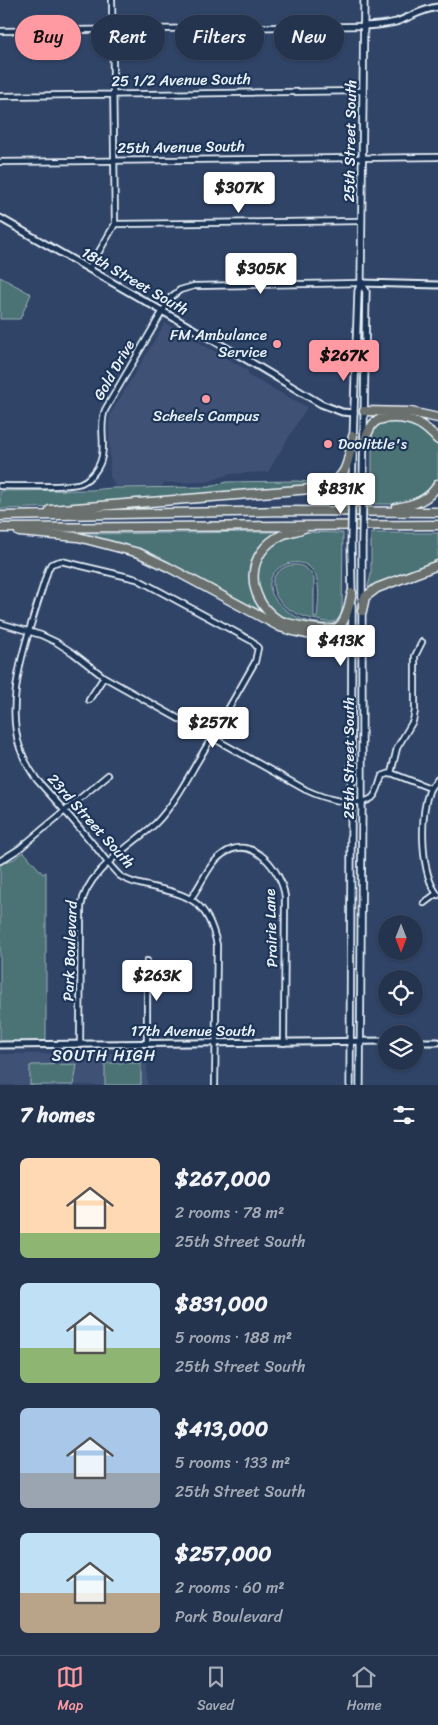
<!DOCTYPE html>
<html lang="en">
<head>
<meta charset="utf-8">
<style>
  :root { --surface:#24334e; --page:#303f58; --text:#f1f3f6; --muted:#a3aab6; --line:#414e66; --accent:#ff9aa2 }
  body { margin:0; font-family:Sriracha,sans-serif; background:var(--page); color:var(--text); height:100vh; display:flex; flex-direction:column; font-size:19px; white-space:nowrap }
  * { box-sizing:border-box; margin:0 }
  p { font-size:16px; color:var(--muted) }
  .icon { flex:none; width:28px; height:28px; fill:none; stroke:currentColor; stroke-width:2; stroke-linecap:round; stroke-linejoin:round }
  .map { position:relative; height:1085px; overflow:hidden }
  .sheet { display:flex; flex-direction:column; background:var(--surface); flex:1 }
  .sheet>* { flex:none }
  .banner { position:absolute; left:15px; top:15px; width:409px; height:45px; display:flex; gap:10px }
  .needle { width:32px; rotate:180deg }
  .buttons { position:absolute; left:378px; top:915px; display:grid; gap:10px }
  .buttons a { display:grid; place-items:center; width:45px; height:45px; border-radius:50%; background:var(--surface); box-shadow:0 1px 4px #0004,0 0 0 1px var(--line); font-size:25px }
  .price { position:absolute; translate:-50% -42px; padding:0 11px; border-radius:5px; background:#fff; color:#222; font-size:16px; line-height:32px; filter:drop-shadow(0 1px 2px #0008) }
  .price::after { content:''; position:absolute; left:50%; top:30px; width:15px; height:11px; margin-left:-8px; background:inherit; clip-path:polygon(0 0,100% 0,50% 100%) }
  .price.current { background:var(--accent); color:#111 }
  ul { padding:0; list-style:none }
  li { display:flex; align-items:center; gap:15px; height:125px; padding:0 20px }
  li span { display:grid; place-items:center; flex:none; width:140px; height:100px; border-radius:8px; color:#555 }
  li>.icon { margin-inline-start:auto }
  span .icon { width:60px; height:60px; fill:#fffc; stroke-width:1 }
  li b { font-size:21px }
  h2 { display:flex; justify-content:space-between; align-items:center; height:60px; padding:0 20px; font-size:21px }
  .tag { padding:0 18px; border-radius:22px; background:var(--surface); box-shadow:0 1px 4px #0004,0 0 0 1px var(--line); font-size:18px; line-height:45px }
  .tag.current { background:var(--accent); color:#111 }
  .tabs { display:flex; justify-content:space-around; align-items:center; height:70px; border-top:1px solid var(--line); background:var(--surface); font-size:14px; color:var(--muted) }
  .tabs a { display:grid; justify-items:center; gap:2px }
  .tabs .current { color:var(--accent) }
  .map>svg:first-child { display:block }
  .built { fill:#405176 }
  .green { fill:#4c7274; stroke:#9ab2b6 }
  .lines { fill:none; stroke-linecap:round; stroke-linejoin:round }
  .minor-casing { stroke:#e8f1f8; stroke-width:8 }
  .tertiary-casing { stroke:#e8f1f8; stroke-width:9 }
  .secondary-casing { stroke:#e8f1f8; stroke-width:9 }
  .motorway-casing { stroke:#e8f1f8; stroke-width:11 }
  .minor { stroke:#1d3557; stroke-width:4.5 }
  .tertiary { stroke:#1d3557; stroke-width:5 }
  .secondary { stroke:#1d3557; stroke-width:5.5 }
  .motorway { stroke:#6b706d; stroke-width:8 }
  .secondary-bridge-casing { stroke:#e8f1f8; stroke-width:9; stroke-linecap:butt }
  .secondary-bridge { stroke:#1d3557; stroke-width:5.5 }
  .poi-dot { fill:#ff9aa2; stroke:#1d3557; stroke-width:2 }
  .labels { text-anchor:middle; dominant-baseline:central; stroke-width:4.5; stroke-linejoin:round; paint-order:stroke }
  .street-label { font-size:15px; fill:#e8f1f8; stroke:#1d3557 }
  .poi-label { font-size:15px; fill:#e8f1f8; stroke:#1d3557; text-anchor:end }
  .neighbourhood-label { font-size:16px; letter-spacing:1px; fill:#e8f1f8; stroke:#1d3557 }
</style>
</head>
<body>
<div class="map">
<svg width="438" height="1085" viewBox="0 0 438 1085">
  <rect width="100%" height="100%" fill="#304468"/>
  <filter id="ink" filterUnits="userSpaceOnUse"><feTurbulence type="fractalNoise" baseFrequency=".02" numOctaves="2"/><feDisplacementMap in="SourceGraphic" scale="10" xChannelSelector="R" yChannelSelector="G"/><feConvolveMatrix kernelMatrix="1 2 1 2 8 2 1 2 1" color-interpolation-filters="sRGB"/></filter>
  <g filter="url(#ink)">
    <path class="built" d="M165 323 247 370 249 376 307 407 268 472 229 474 208 482 164 483 161 487 115 486 110 476 109 423 111 413Z
      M147 1053V1085H0V1054Z"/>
    <path class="green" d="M0 277 31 294 20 319H0Z
      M387 421 410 422 433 437 438 444V481L424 497 405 504H372V435L377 424Z
      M296 481 325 483 323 486 68 507 0 509V491L91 490 112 488 209 487 227 482Z
      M274 532 276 535 251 575 273 619 271 621 188 575 87 537V534Z
      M343 533 342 611C341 616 338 621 332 622 327 623 319 620 313 619 293 614 271 603 273 579 282 561 306 559 314 579V617L317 618C318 607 320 590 317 580 307 540 236 576 290 613 303 622 323 626 338 622 329 630 316 627 305 624 293 621 279 619 271 610 247 583 256 543 293 534 308 531 327 533 343 533Z
      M371 533H438V564L369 588 368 587 371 574Z
      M24 852 43 874 46 872V1041L0 1042V864L14 859Z
      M105 1063H141V1085H105Z
      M77 1064 74 1085H30V1066L32 1065Z"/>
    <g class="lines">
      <g class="minor-casing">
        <path id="minor" d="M0 31 364 26
          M0 96 363 91
          M0 162 438 157
          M115 224 361 221
          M89 269 115 224 112 0
          M0 486C17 486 68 488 81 483 92 478 100 467 102 456 105 440 99 425 105 410L171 297 180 290 194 286 361 283
          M0 623 41 635 56 642 73 653 104 677 306 790C321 797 356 809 372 798 378 793 379 783 382 776L391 773 430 788
          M89 700 104 677
          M391 773 397 748 413 721 415 711V656L422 642
          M438 778C435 782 431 786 429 791 420 816 420 874 438 895
          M0 861 19 849 108 775
          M191 898C202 884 208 864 223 854 252 833 282 870 285 897L284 1043
          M424 903 436 894
          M147 961V1044
          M80 1045 81 907C86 871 130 847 155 824 172 807 184 785 196 764 216 731 235 697 255 662L258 648 252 641 137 579 61 561 51 564 48 570C34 617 8 682 16 731 18 748 27 766 37 780 56 801 75 822 93 844 102 854 110 867 120 876 129 882 138 884 148 886 189 895 208 900 217 945L215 1085"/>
      </g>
      <g class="tertiary-casing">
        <path id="tertiary" d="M364 26C375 25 385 25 396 22 411 17 422 9 438 7
          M0 218 244 358 321 404 342 412 354 413
          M361 283 438 285
          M414 1042H438
          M0 1045 386 1041"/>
      </g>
      <g class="secondary-casing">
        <path id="secondary" d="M361 283 366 291 363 486
          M353 439 358 291 361 283 364 0
          M352 486 353 453
          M351 544 352 595
          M350 1085 352 605
          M360 1085 362 801V544"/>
      </g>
      <g class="motorway-casing">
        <path id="motorway" d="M364 411 411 412 438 418
          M364 443C366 437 369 427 375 422 380 418 387 418 394 418 413 418 425 425 438 440
          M396 508C413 505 430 500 438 484
          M50 510 324 488C349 476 348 460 353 436
          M0 516 287 511 438 512
          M0 528 438 525
          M304 528C297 531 289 532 282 535 245 552 245 597 277 619 286 624 301 626 311 628 319 629 330 632 337 628 347 622 349 603 352 593
          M19 532 78 537 139 553 168 567 280 627C306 636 334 639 361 636
          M362 611 365 597 377 588 438 565"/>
      </g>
      <use href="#minor" class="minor"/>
      <use href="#tertiary" class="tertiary"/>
      <use href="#secondary" class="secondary"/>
      <use href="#motorway" class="motorway"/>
      <g class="secondary-bridge-casing">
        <path id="secondary-bridge" d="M351 544 352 486
          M362 544 363 486"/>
      </g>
      <use href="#secondary-bridge" class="secondary-bridge"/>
    </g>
  </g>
  <g class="poi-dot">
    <circle cx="277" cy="344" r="5"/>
    <circle cx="206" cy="399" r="5"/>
    <circle cx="328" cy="444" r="5"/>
  </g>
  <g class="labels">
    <g class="street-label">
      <text transform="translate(181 80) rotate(-1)">25 1/2 Avenue South</text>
      <text transform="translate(350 141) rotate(-89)">25th Street South</text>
      <text transform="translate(181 147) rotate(-1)">25th Avenue South</text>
      <text transform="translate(135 281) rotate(30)">18th Street South</text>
      <text transform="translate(114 370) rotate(-60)">Gold Drive</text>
      <text transform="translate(349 758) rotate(-90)">25th Street South</text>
      <text transform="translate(91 821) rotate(48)">23rd Street South</text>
      <text transform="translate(271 928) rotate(-92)">Prairie Lane</text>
      <text transform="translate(70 951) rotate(-88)">Park Boulevard</text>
      <text x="193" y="1031">17th Avenue South</text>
    </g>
    <g class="poi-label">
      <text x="267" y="335">FM Ambulance<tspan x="267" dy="17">Service</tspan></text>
      <text x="206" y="416" text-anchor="middle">Scheels Campus</text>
      <text x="338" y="444" text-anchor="start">Doolittle's</text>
    </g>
    <g class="neighbourhood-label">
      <text x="104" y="1055">SOUTH HIGH</text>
    </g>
  </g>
</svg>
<div class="buttons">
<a><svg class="needle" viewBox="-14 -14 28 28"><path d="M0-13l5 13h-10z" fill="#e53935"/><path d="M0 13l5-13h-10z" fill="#a3aab6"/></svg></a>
<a><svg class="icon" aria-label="locate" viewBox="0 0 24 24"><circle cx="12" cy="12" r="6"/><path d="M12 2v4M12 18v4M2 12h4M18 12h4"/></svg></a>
<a><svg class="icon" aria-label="layers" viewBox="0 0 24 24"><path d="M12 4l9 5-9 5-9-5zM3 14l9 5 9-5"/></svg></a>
</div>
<b class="price" style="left:239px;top:214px">$307K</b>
<b class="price" style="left:261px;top:295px">$305K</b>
<b class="price current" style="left:344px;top:382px">$267K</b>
<b class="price" style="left:341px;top:515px">$831K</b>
<b class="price" style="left:341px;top:667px">$413K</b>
<b class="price" style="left:213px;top:749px">$257K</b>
<b class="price" style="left:157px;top:1002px">$263K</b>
<div class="banner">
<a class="tag current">Buy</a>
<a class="tag">Rent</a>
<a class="tag">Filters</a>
<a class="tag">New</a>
</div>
</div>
<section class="sheet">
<h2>7 homes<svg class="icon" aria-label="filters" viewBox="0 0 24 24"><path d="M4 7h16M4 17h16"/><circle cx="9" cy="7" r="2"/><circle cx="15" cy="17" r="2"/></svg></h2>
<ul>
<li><span style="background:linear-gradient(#ffd9b3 75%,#8fb573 0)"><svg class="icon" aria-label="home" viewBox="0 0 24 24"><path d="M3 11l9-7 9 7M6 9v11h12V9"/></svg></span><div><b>$267,000</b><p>2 rooms · 78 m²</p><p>25th Street South</p></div></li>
<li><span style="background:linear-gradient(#bfe0f5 65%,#8fb573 0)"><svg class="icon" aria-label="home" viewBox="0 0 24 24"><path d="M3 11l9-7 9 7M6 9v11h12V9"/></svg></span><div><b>$831,000</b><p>5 rooms · 188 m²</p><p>25th Street South</p></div></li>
<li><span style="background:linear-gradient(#a9c7e8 65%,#9aa5b1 0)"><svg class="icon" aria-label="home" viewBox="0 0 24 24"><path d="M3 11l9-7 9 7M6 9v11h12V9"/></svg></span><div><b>$413,000</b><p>5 rooms · 133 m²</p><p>25th Street South</p></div></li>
<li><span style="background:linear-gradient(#bfe0f5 60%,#b9a48a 0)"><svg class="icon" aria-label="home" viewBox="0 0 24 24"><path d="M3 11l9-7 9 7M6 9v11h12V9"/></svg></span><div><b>$257,000</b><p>2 rooms · 60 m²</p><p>Park Boulevard</p></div></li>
</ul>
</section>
<nav class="tabs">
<a class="current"><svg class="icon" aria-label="map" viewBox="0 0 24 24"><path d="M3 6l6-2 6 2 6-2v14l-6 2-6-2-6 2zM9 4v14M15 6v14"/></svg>Map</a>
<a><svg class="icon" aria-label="saved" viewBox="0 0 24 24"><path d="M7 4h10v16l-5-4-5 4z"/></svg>Saved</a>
<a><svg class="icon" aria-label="home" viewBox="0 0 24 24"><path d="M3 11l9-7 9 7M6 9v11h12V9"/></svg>Home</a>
</nav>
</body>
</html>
